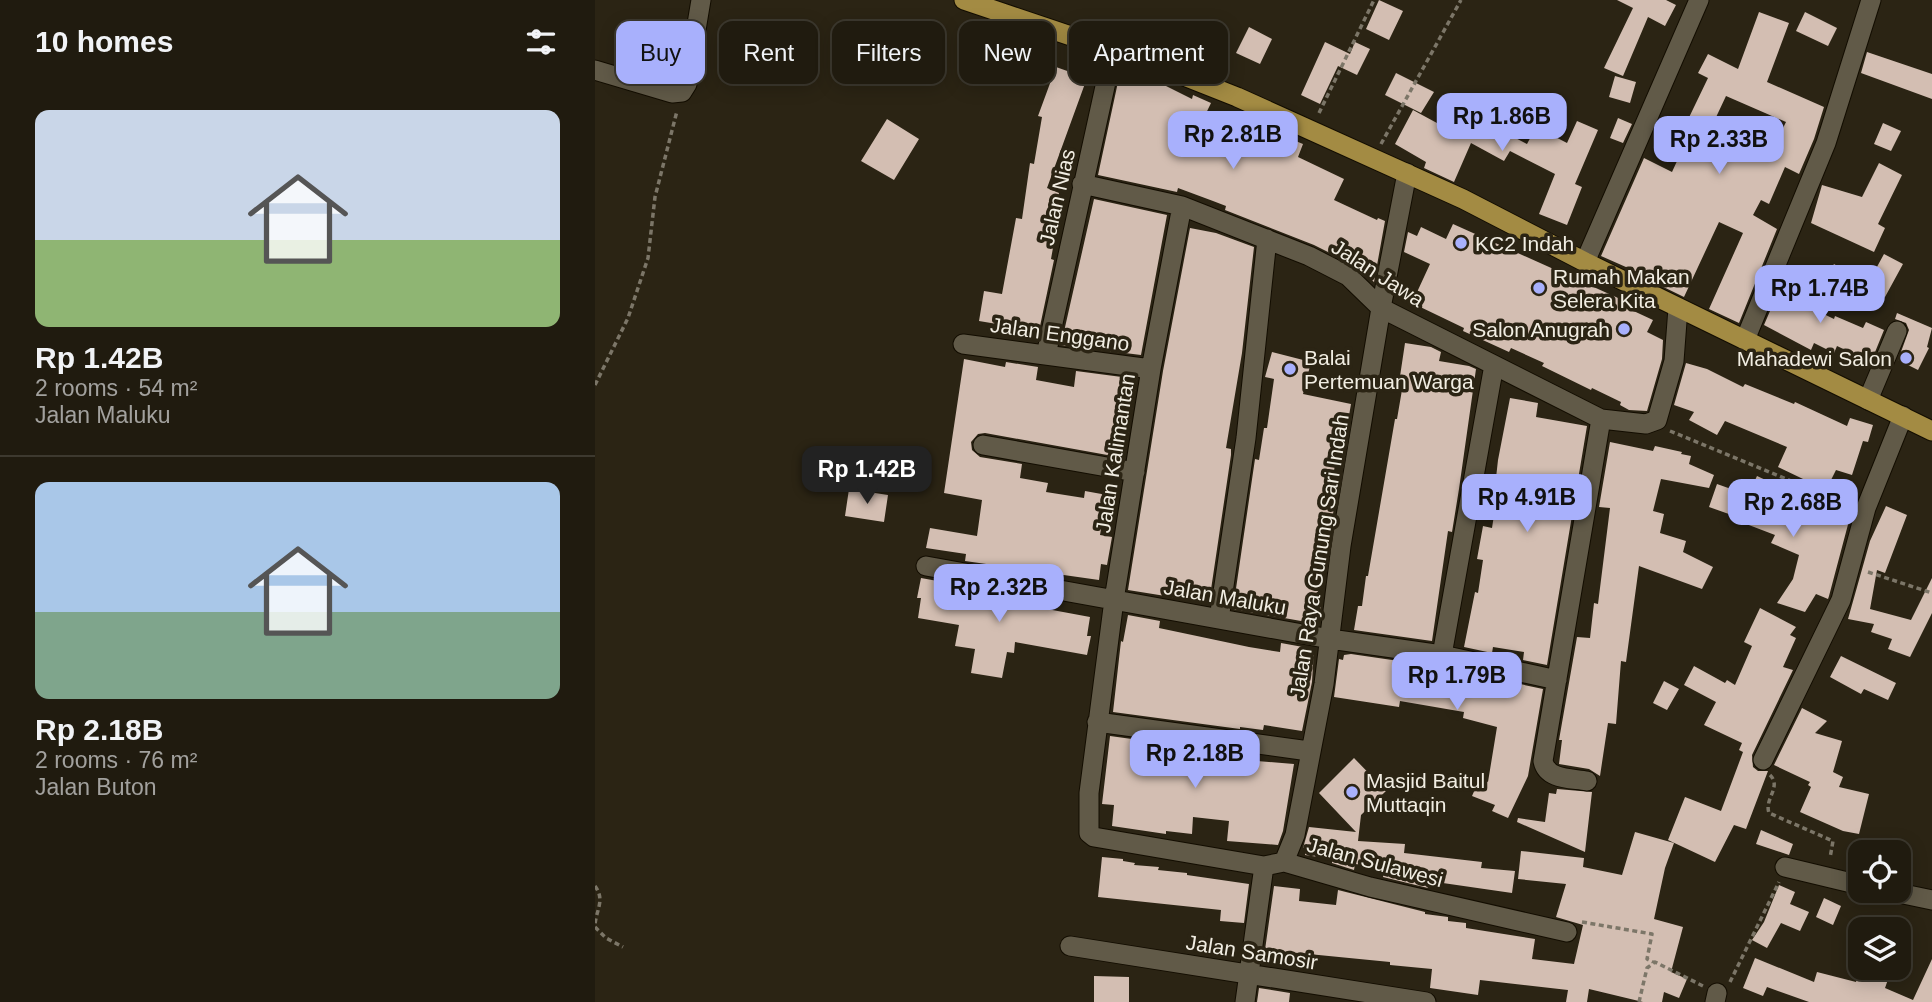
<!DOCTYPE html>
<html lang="en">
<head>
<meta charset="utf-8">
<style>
  :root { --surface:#201b0f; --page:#2d281d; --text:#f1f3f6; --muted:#a2a19e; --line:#3d392f; --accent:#a8b0fc }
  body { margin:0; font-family:Arial,sans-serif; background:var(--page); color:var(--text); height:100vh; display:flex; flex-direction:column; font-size:26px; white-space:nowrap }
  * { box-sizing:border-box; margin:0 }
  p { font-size:23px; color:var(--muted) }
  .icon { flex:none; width:38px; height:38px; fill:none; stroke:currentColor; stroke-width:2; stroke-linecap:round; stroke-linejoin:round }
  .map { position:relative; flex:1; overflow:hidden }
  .side { display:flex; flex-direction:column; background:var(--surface); width:595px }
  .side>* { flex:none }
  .hud { position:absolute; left:21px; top:21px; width:665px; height:63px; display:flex; gap:14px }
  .buttons { position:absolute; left:1253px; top:840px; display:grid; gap:14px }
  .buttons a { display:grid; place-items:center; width:63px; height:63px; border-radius:14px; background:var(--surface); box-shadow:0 4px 18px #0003,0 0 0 2px var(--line); font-size:35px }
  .price { position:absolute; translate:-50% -60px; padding:0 16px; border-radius:14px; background:var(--accent); color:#111; font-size:23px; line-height:46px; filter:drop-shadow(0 2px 4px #0008) }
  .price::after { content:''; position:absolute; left:50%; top:42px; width:21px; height:16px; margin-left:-10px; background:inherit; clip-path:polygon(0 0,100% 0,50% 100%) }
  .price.selected { background:#222; color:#fff }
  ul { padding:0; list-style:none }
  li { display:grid; align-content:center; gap:14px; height:371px; padding:0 35px }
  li+li { border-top:2px solid var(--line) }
  li span { display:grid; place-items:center; height:217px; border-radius:14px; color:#555 }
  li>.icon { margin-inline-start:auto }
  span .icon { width:126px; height:126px; fill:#fffc; stroke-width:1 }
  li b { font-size:30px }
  h2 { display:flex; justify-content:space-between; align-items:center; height:84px; padding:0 35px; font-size:30px }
  .pill { padding:0 24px; border-radius:14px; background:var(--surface); box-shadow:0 4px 18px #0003,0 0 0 2px var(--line); font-size:24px; line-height:63px }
  .pill.selected { background:var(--accent); color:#111 }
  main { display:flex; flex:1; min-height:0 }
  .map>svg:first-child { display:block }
  .building { fill:#d3beb2; fill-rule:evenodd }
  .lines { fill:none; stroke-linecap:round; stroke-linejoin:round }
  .minor-casing { stroke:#130d01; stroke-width:21 }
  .primary-casing { stroke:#130d01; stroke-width:21 }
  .path { stroke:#7c7668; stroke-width:3.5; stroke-dasharray:5 3.5; stroke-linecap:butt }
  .minor { stroke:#615a48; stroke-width:19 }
  .primary { stroke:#a38b43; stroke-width:19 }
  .poi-dot { fill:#a8b0fc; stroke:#2b2414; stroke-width:2.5 }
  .labels { text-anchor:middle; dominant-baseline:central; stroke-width:7; stroke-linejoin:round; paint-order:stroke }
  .street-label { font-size:21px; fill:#f1ede2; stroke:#2b2414 }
  .poi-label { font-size:21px; fill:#f1ede2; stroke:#2b2414; text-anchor:start }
</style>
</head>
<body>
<main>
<section class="side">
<h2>10 homes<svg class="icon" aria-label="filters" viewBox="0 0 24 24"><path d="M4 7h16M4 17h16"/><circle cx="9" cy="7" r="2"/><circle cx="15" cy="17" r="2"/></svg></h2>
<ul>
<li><span style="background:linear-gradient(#c9d6e8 60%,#8fb573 0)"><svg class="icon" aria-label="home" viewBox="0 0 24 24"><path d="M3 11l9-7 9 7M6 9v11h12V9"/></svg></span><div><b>Rp 1.42B</b><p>2 rooms · 54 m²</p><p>Jalan Maluku</p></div></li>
<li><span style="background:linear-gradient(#a9c7e8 60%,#7fa58c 0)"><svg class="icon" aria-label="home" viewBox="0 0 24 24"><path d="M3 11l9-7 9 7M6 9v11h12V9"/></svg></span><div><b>Rp 2.18B</b><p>2 rooms · 76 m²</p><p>Jalan Buton</p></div></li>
</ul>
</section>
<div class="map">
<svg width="1337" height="1002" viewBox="0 0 1337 1002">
  <rect width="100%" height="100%" fill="#2b2414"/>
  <path class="building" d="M784 0 808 11 794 40 771 29Z
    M1022 0H1071L1081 5 1070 26 1053 17 1028 76 1009 68 1038 8Z
    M1164 12 1194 23 1172 82 1229 107 1219 139 1204 174 1190 167 1174 204 1166 200 1158 215 1182 229 1144 323 1114 309 1148 233 1124 222 1089 297 1048 277 1049 275 1006 256 1049 158 1077 172 1094 135 1087 132 1113 78 1103 73 1113 54 1143 69ZM1131 96 1191 122 1172 160 1115 130Z
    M1210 12 1242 28 1233 46 1201 31Z
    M654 27 677 39 665 64 641 53Z
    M730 42 755 54 760 42 775 49 762 75 743 66 725 104 706 95Z
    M1272 52 1337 74V99L1266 73Z
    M461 67 492 78 452 188 464 193 457 230 461 231 456 259 459 260 444 331 384 321 389 291 407 294 421 218 427 219 435 163 439 164 447 117 443 116Z
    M529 70 547 78 549 75 597 99 598 95 616 103 601 134 643 150 654 122 708 144 703 157 749 179 739 200 782 220 783 218 790 221 779 282 759 265 719 245 630 210 631 206 618 201 583 188 582 192 503 175 523 82Z
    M801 73 839 92 826 113 790 95Z
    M1020 76 1041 82 1035 103 1014 97Z
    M863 108 932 144 941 127 972 143 982 121 1003 130 980 184 987 187 972 225 944 214 960 174 915 151 909 161 876 143 859 182 829 168 831 162 800 144 818 110 853 129Z
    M1023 118 1037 124 1028 143 1015 138Z
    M292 119 324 139 299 180 266 161Z
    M1288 123 1306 131 1296 151 1279 144Z
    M1284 163 1307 175 1283 224 1290 228 1279 252 1216 223 1227 185 1267 197Z
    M499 199 572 215 546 355 466 345Z
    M858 224 1032 302 1030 307 1058 320 1052 332 1068 340 1067 359 1052 411 1034 410 1025 405 1026 402 997 388 996 390 947 366 949 363 916 348 914 352 868 331 869 328 817 303 835 264 809 252 813 232 822 236 826 227 851 239Z
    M595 228 621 233 659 247 647 353 631 448 636 449V455L614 603 533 590 568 371Z
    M1289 254 1308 264 1290 297 1271 287Z
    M1239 264 1259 276 1250 291 1230 279Z
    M1207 272 1222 279 1210 305 1239 319 1240 316 1268 328 1271 322 1289 330 1276 362 1242 346 1239 353 1219 343 1216 350 1169 325 1181 297 1193 304Z
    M1302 313 1337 328 1332 347 1334 348 1323 370 1303 360 1314 330 1311 323 1300 319Z
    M810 343 836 347 846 352 844 361 874 366 881 369 864 489 857 532 853 531 837 641 759 630 763 606H767L771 576H773L800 419H802L808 384 804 383Z
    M677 352 716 362 708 394 756 404 750 439 744 438 737 484 742 485 735 536H733L721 603 726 604 723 624 638 609 660 459 664 460 669 428H672L679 379 670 377Z
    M369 359 410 367 411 362 443 367 441 380 479 387 481 371 542 379 529 458 390 433 383 434 376 442 377 450 385 457 427 464 425 478 453 483 451 492 489 498 490 491 512 495 505 535 517 537 512 565 506 564 504 580 370 561 371 554 331 548 335 528 382 536 387 500 349 493Z
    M1091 363 1112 369 1148 387 1150 384 1199 404 1200 402 1252 426 1255 418 1278 425 1273 442 1268 441 1257 475 1241 470 1231 490 1183 467 1192 447 1130 421 1122 435 1094 420 1099 412 1079 405Z
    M915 398 943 403 941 417 992 426 952 665 928 660 929 652 898 647 897 653 869 647 880 592 883 593 888 560 882 559 888 526 897 528 902 496H899L903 460Z
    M1015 442 1058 451 1060 446 1087 452 1086 454 1096 456 1094 464 1119 475 1114 488 1066 479 1058 511 1069 514 1065 533 1091 541 1088 552 1118 567 1107 589 1044 566 1031 662 1026 661 1021 724 1013 723 1005 776 994 769 964 764 967 740H964L982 637 995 638 999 603 1003 604 1015 508 1004 507Z
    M1162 476 1175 482 1166 502 1208 525 1222 497 1236 504 1232 512 1255 517 1234 596 1233 599 1221 594 1210 612 1182 603 1198 579 1204 555 1176 543 1180 535 1146 522 1148 519 1114 507 1122 484 1153 495Z
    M254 489 293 495 289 522 250 516Z
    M1291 506 1312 515 1290 573 1282 570 1275 609 1316 620 1337 578V613L1315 657 1293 649 1297 639 1276 632 1279 624 1253 619 1275 541Z
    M326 578 403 592 402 597 426 601 425 604 495 617 492 636H496L492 655 420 642 419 653 412 652 407 678 376 673 380 649 360 646 364 625 323 618 326 598H322Z
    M1165 608 1201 627 1195 635 1201 638 1188 667 1198 670 1157 755 1158 767 1163 771H1173L1151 829 1139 825 1120 862 1073 840 1090 797 1126 811 1148 752 1144 750 1147 743 1109 725 1121 702 1089 685 1099 666 1130 683 1132 680 1140 685 1157 646 1149 642Z
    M533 615 565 621 564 628 654 647 685 652 686 643 719 649 717 682 707 731 669 725 668 730 645 727V729L518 712 526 641 528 642Z
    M756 654 845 667 948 689 933 776 913 818 897 811 900 805 877 796 885 778 893 782 902 727 868 718 869 712 805 701 804 707 739 697 744 659 748 660 749 655Z
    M1246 656 1301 683 1293 700 1269 689 1266 694 1235 677Z
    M1069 681 1084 689 1072 710 1058 703Z
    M1207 708 1232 721 1220 733 1247 741 1238 772 1248 777 1244 787 1274 794 1264 834 1248 831 1205 812 1216 787 1213 785 1215 782 1179 765Z
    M515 736 639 753 638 759 699 764 688 831 683 845 632 841 634 821 598 817 597 834 571 831V834L517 826 519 805 507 804Z
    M759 758 791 791 766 815 763 841 810 844 809 853 887 862 886 868 920 871 917 893 834 881 833 888 788 877 789 867 760 864 759 870 737 863V859L710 855 711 848H708L714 827 761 832 724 793Z
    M962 789 997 792 990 852 922 822 923 818 950 822 954 793 961 794Z
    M1166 830 1198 844 1194 855 1161 844Z
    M1040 832 1079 843 1070 868 1059 919 1088 927 1076 972 1092 979 1084 998 1069 992 1067 1002H1048L994 989 992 1002H971L973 990 885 980 883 995 835 988 837 969 795 965V962L693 952 692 960 669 957 679 886 705 889 704 901 741 905 743 890 830 912V914L853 917V921L871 923V928L940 939 937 959 979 964 988 925 961 917 971 884 923 879 926 851 989 858 988 867 1027 875Z
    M507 857 528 859V861L540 863 539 865 564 867 563 870 592 873V875L654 884 649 923 625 921 626 910 503 897Z
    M1184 885 1200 892 1195 904 1214 912 1205 931 1186 923 1172 948 1157 940 1169 922Z
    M1229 898 1246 906 1238 925 1221 917Z
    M1160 958 1219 982 1222 972 1261 982 1266 968H1297L1290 988 1318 1000 1337 959V1002H1214L1172 987 1168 996 1148 988Z
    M499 976 534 977V1002H499Z
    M664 988 695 993 694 1002H662Z"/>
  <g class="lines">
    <g class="minor-casing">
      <path id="minor" d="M0 70 77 93 87 92 92 84 106 0
        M487 184 587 206 714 256 753 276 786 308 1006 419 1051 424 1062 420 1079 361 1083 308
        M587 206 556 369 519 600 494 793V833L499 837 669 866 689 862 775 887 972 932
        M990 262 1104 0
        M1150 340 1231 143 1276 0
        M368 344 556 369
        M451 355 518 50
        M1273 400 1302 331
        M388 445 540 472
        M331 566 735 639 847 655 962 680
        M624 619 651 438 672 239
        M847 655 899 365
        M502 722 714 751
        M1168 760 1246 600 1271 508 1308 416
        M992 781C976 778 952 780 948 761L1006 419
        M689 862 700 835 729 684 746 546 786 308 812 173
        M1190 867 1265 885
        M1294 891 1337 900
        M475 946 831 1002
        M650 1002 669 866
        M1120 1002 1122 993"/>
    </g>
    <g class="primary-casing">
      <path id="primary" d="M369 0 556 63 642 97 868 199 990 262 1337 431"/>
    </g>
    <path class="path" d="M724 113 779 0
      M786 144 866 0
      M0 385 33 318 53 258 60 197 82 111
      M1075 431 1252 504
      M1273 572 1337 593
      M1175 775C1187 787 1169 799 1174 813L1238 841 1235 858
      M0 886C11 901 0 911 0 927L11 938 28 947
      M987 922 1057 934 1052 959 1058 962
      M1135 982 1184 882
      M1044 1002 1052 968 1060 962 1108 986"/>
    <use href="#minor" class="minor"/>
    <use href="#primary" class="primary"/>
  </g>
  <g class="poi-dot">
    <circle cx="866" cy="243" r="7"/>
    <circle cx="944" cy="288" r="7"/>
    <circle cx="1029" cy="329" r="7"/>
    <circle cx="1311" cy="358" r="7"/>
    <circle cx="695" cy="369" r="7"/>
    <circle cx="757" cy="792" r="7"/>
  </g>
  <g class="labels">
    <g class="street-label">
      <text transform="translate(462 197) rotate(-77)">Jalan Nias</text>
      <text transform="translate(783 273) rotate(33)">Jalan Jawa</text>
      <text transform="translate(465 334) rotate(8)">Jalan Enggano</text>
      <text transform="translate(520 453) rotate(-81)">Jalan Kalimantan</text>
      <text transform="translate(724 556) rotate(-81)">Jalan Raya Gunung Sari Indah</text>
      <text transform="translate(630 597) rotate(10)">Jalan Maluku</text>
      <text transform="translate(780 862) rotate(15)">Jalan Sulawesi</text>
      <text transform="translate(657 952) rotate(9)">Jalan Samosir</text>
    </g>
    <g class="poi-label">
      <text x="880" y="243">KC2 Indah</text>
      <text x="958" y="276">Rumah Makan<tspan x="958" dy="24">Selera Kita</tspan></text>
      <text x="1015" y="329" text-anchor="end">Salon Anugrah</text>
      <text x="709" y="357">Balai<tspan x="709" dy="24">Pertemuan Warga</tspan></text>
      <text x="1297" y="358" text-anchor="end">Mahadewi Salon</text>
      <text x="771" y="780">Masjid Baitul<tspan x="771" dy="24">Muttaqin</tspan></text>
    </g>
  </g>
</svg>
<div class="buttons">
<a><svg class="icon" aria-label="locate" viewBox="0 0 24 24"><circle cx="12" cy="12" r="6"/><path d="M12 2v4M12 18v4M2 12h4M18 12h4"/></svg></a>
<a><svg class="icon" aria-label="layers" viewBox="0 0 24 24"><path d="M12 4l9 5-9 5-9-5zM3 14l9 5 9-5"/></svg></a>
</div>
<b class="price" style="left:907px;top:153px">Rp 1.86B</b>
<b class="price" style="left:638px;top:171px">Rp 2.81B</b>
<b class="price" style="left:1124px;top:176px">Rp 2.33B</b>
<b class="price" style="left:1225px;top:325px">Rp 1.74B</b>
<b class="price selected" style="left:272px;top:506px">Rp 1.42B</b>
<b class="price" style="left:932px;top:534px">Rp 4.91B</b>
<b class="price" style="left:1198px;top:539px">Rp 2.68B</b>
<b class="price" style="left:404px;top:624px">Rp 2.32B</b>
<b class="price" style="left:862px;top:712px">Rp 1.79B</b>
<b class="price" style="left:600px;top:790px">Rp 2.18B</b>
<div class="hud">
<a class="pill selected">Buy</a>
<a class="pill">Rent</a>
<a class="pill">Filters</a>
<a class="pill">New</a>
<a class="pill">Apartment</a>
</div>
</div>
</main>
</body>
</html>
